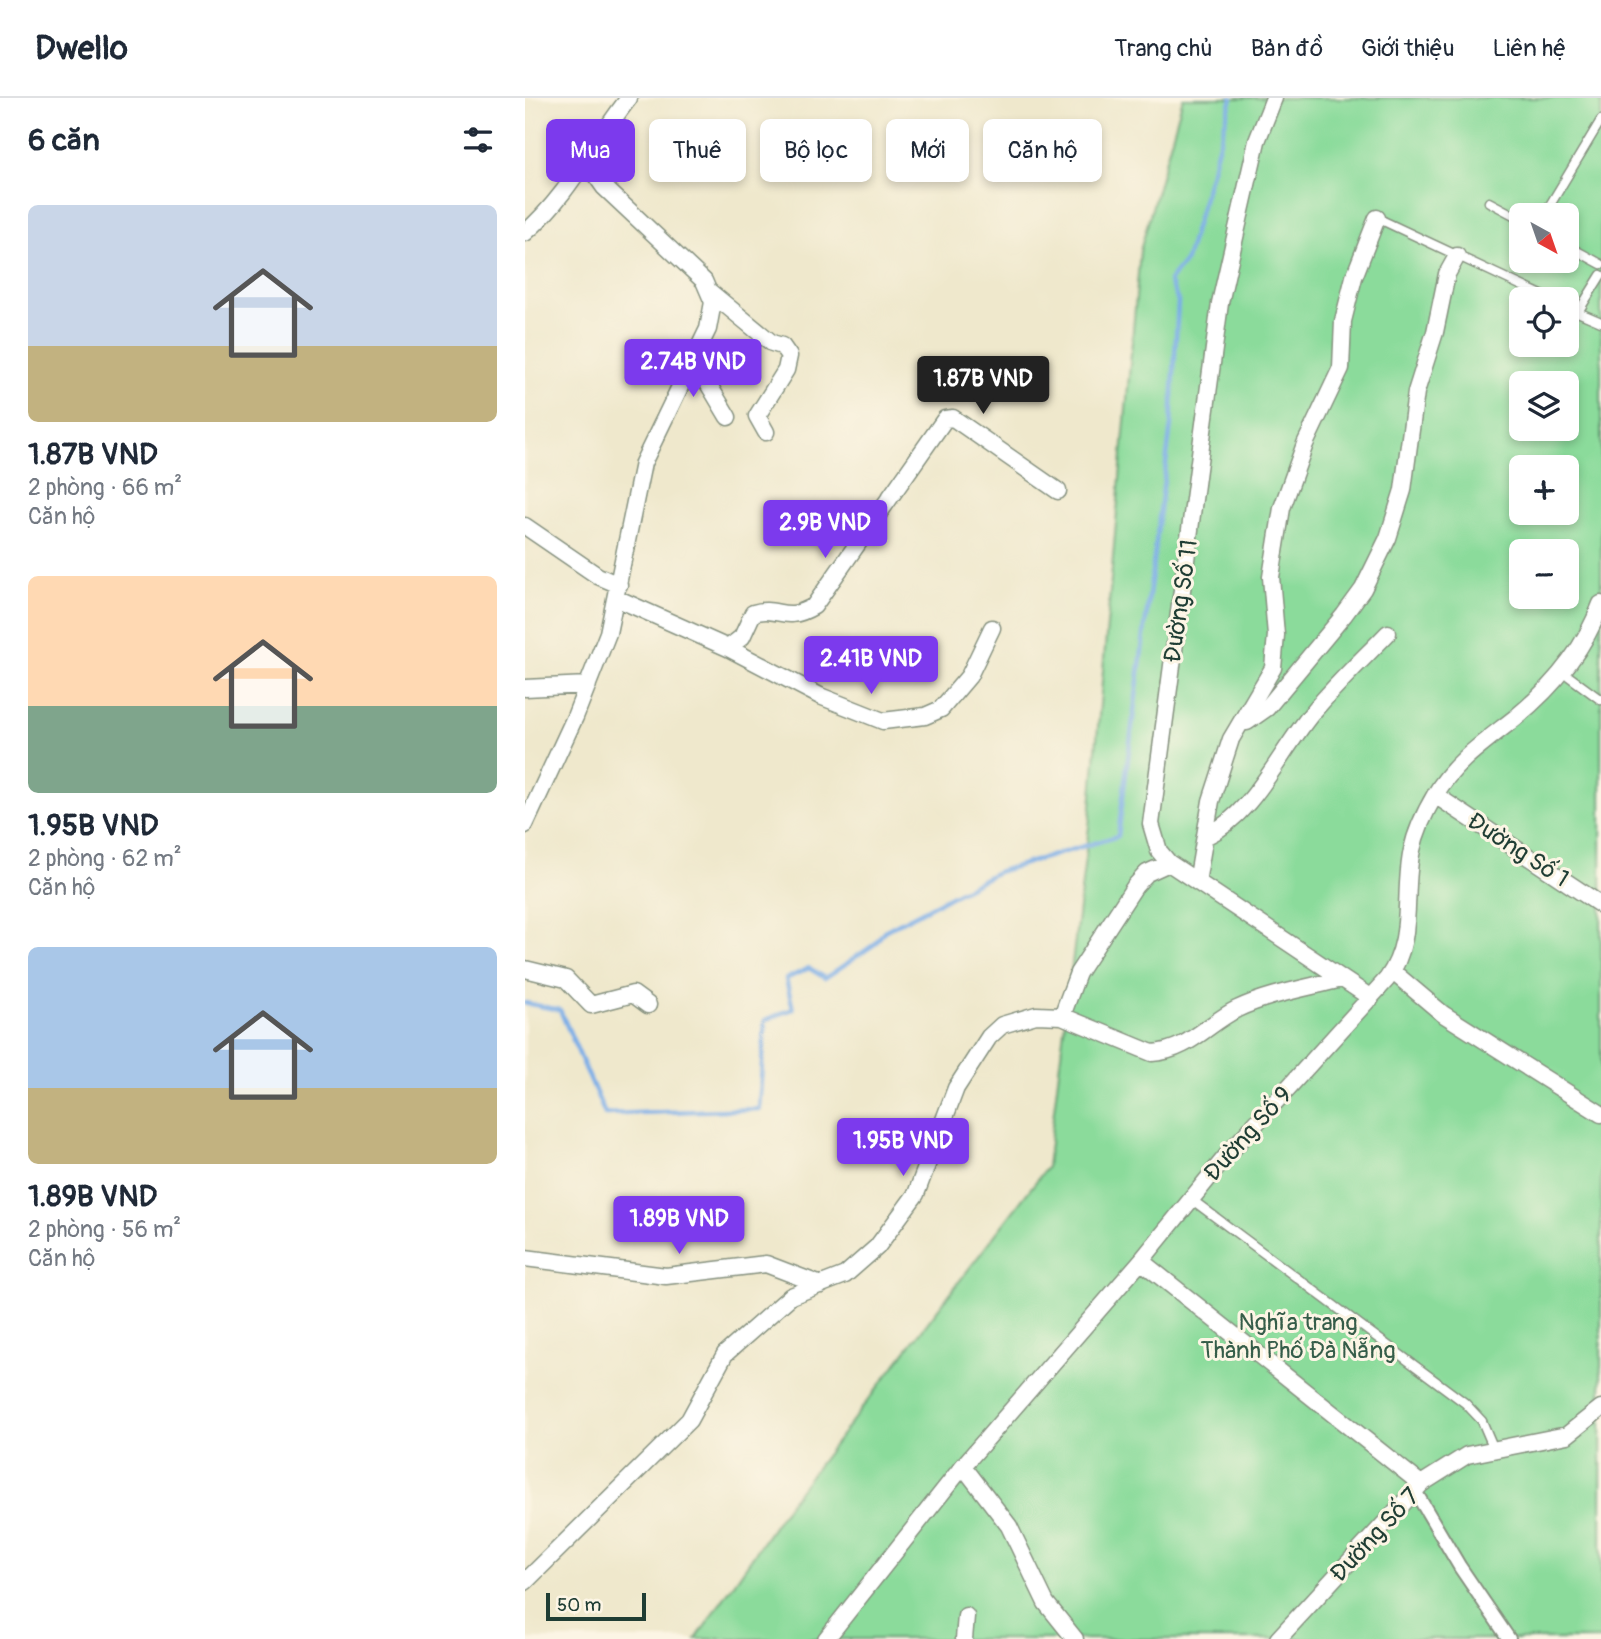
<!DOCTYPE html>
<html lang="vi">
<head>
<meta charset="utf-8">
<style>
  :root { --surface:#fff; --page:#f6f6f7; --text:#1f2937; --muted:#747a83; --line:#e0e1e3; --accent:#7c3aed }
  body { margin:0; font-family:Pangolin,sans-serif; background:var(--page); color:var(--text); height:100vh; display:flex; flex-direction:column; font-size:26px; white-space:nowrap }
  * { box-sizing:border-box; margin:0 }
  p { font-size:23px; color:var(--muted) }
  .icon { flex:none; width:38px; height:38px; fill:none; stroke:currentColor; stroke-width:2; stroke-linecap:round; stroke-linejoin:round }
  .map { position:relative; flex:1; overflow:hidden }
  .panel { display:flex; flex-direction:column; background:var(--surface); width:525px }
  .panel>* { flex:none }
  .guide { position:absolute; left:21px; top:21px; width:665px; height:63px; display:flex; gap:14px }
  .needle { width:46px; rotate:140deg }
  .buttons { position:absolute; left:984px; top:105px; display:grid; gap:14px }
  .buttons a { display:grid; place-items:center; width:70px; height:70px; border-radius:10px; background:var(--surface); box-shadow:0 4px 10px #0003; font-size:35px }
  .scale { position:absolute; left:21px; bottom:18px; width:100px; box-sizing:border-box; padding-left:7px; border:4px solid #1f3d34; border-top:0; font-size:19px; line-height:24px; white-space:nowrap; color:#1f3d34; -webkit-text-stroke:5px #fcf5e5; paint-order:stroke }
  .price { position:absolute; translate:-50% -60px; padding:0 16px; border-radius:7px; background:var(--accent); color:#fff; font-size:23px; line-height:46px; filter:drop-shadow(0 2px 4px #0008) }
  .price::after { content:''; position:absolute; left:50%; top:42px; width:21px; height:16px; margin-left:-10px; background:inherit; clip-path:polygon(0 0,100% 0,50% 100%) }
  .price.selected { background:#222; color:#fff }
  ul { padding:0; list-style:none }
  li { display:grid; align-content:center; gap:14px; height:371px; padding:0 28px }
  li span { display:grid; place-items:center; height:217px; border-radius:10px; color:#555 }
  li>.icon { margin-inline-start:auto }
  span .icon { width:126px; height:126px; fill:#fffc; stroke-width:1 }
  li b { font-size:30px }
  h2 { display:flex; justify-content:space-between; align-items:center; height:84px; padding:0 28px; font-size:30px }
  .tag { padding:0 24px; border-radius:10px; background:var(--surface); box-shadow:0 4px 10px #0003; font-size:24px; line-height:63px }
  .tag.selected { background:var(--accent); color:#fff }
  header { display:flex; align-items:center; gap:42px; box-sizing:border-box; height:98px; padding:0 35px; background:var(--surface); border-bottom:2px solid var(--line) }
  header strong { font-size:33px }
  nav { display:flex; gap:38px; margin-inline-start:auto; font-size:24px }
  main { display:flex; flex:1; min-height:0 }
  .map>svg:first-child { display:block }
  .green { fill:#8bdb9b; stroke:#558c68; stroke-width:2; fill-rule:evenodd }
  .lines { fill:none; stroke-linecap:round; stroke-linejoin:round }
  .stream { stroke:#7baee7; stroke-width:4.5 }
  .service-casing { stroke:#879280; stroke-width:11 }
  .pedestrian-casing { stroke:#879280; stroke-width:16 }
  .minor-casing { stroke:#879280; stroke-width:19 }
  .service { stroke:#fff; stroke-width:8 }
  .pedestrian { stroke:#fff; stroke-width:12 }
  .minor { stroke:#fff; stroke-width:16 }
  .labels { text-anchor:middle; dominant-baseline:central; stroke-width:6; stroke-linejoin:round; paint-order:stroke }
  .street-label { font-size:24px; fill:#1f3d34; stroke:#fcf5e5 }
  .park-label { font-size:24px; fill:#355d49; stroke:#fcf5e5 }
</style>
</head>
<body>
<header>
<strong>Dwello</strong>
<nav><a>Trang chủ</a><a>Bản đồ</a><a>Giới thiệu</a><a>Liên hệ</a></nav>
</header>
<main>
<section class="panel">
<h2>6 căn<svg class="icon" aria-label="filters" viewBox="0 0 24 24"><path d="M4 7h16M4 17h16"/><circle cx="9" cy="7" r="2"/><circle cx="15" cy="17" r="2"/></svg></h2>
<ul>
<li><span style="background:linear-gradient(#c9d6e8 65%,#c2b280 0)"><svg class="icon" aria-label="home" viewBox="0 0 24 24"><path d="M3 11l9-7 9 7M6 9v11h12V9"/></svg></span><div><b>1.87B VND</b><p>2 phòng · 66 m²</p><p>Căn hộ</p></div></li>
<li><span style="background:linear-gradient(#ffd9b3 60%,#7fa58c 0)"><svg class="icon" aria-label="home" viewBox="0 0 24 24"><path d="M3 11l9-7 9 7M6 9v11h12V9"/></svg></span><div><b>1.95B VND</b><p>2 phòng · 62 m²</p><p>Căn hộ</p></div></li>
<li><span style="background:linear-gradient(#a9c7e8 65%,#c2b280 0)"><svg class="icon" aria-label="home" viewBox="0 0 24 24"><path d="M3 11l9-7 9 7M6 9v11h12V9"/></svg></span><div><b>1.89B VND</b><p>2 phòng · 56 m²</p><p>Căn hộ</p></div></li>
</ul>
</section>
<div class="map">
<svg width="1076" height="1541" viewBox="0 0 1076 1541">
  <rect width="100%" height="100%" fill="#fcf5e5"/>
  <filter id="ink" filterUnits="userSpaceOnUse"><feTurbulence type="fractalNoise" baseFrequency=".0143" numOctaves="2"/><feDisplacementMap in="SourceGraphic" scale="14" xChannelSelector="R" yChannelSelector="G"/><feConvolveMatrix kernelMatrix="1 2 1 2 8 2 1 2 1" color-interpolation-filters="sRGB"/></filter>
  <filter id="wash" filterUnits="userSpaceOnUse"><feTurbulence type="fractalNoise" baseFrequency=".00686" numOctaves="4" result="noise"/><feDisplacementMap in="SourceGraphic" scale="28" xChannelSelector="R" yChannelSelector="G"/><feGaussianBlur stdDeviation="1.57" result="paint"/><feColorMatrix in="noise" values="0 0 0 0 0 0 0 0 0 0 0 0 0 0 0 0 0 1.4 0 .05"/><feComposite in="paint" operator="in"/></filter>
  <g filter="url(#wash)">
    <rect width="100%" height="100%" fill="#efe8cc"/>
    <path class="green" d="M658 0H1076V1541H171L265 1404 522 1069 565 720 615 153ZM996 117H1041V163H996ZM996 201H1041V247H996ZM996 285H1041V331H996ZM996 369H1041V415H996ZM996 453H1041V499H996Z"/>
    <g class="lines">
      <path class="stream" d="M0 905 35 912 80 1016 234 1011 240 922 268 911 261 881 284 870 300 880 350 846 359 833 472 774 593 738 646 327 653 203 644 183 661 162 707 0"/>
    </g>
  </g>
  <g filter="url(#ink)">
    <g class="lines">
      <g class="service-casing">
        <path id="service" d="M964 104 996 121
          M1019 117 1076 22
          M852 120 1025 201
          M1041 147 1076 166
          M1041 209 1076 224
          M1053 214 1076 177
          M1038 574 1076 602
          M666 1101 940 1305 957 1323 969 1351"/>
      </g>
      <g class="pedestrian-casing">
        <path id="pedestrian" d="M890 1393 935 1469 984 1541"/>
      </g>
      <g class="minor-casing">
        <path id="minor" d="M749 0 732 43 695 205 626 726 634 753 644 765 846 900
          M0 135C44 97 69 44 104 0
          M185 194 247 245 257 248 264 258 261 272 232 318 241 334
          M169 262 203 319
          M0 428 73 478 94 487
          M91 500 203 550 295 598 358 623 400 618 416 611 444 578 467 530
          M203 550 217 539 228 515C253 507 259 526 289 508L420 321 428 320 533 393
          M0 590 63 587
          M722 624 742 610 819 517 838 491 863 440 878 392 891 294 910 234 922 176 932 158
          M910 697 1076 807
          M0 727 50 619 83 535 118 365 183 231 188 204 179 183 79 89 67 72 64 60
          M680 739C730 715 753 656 788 614 811 586 838 561 863 535
          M672 784 686 703 706 641 748 570 751 537 746 479 757 410 780 346 816 270 818 223 829 179 852 120
          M0 871 41 881 66 907 108 896 123 907
          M867 873 918 916 1076 1016
          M537 918 553 875 610 788 622 775 644 765
          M0 1160 141 1178 241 1166 296 1187
          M616 1163 896 1386
          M438 1368 484 1428 521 1505 550 1541
          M0 1484 164 1322 200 1256 266 1198 320 1177 352 1149 391 1096 431 990 464 939 477 927 511 917 537 918 627 955C663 953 682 926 712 911 744 896 782 890 816 881
          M301 1541 438 1368 616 1163 703 1056 862 881C891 841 877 796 887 752 891 733 900 714 910 697 929 664 961 643 990 620 1028 589 1059 553 1076 506
          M439 1541 441 1518
          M753 1541 896 1386 942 1357 1042 1337 1076 1310"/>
      </g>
      <use href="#service" class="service"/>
      <use href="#pedestrian" class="pedestrian"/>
      <use href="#minor" class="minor"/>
    </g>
  </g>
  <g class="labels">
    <g class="street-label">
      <text transform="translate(656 503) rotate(-82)">Đường Số 11</text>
      <text transform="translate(993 752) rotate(33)">Đường Số 1</text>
      <text transform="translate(723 1036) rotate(-48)">Đường Số 9</text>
      <text transform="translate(850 1437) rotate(-47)">Đường Số 7</text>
    </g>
    <g class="park-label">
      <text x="773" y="1224">Nghĩa trang<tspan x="773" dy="28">Thành Phố Đà Nẵng</tspan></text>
    </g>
  </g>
</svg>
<div class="buttons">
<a><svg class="needle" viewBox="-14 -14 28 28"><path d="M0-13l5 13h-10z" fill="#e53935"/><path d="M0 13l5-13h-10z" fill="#747a83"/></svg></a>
<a><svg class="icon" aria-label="locate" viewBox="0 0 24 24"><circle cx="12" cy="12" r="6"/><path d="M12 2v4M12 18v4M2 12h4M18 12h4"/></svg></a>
<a><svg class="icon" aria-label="layers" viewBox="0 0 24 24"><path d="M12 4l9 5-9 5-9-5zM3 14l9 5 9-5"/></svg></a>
<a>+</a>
<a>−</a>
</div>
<div class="scale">50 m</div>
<b class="price" style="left:168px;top:301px">2.74B VND</b>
<b class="price selected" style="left:458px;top:318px">1.87B VND</b>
<b class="price" style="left:300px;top:462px">2.9B VND</b>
<b class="price" style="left:346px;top:598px">2.41B VND</b>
<b class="price" style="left:378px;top:1080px">1.95B VND</b>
<b class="price" style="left:154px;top:1158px">1.89B VND</b>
<div class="guide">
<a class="tag selected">Mua</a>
<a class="tag">Thuê</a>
<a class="tag">Bộ lọc</a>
<a class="tag">Mới</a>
<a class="tag">Căn hộ</a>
</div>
</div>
</main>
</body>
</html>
